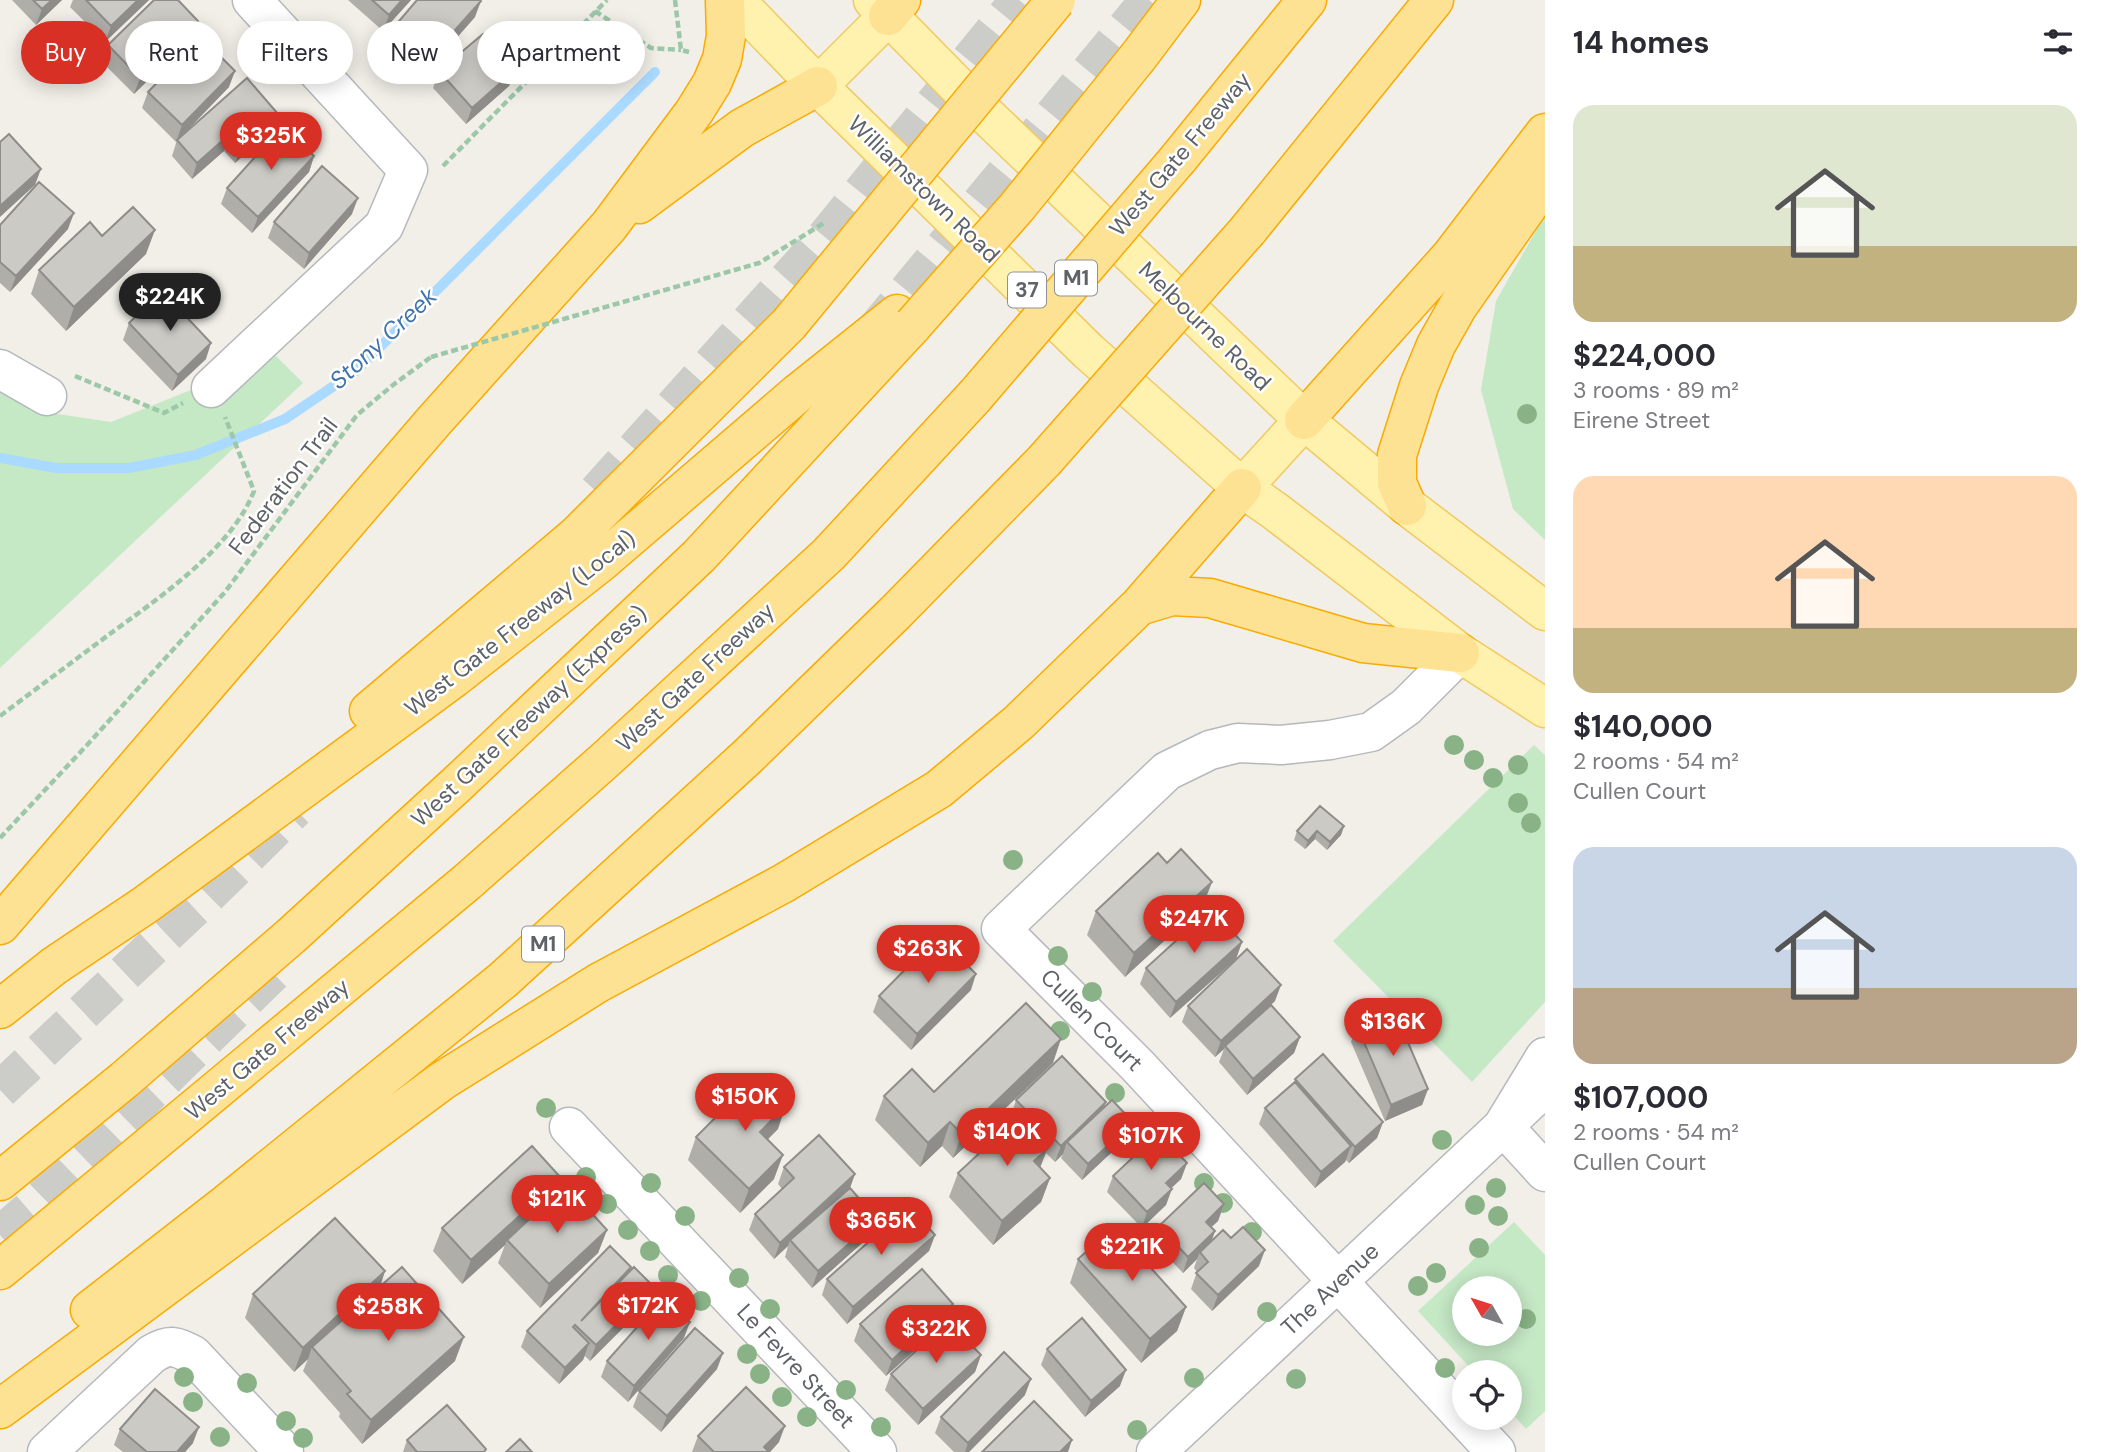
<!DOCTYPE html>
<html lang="en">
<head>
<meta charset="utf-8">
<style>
  :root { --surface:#fff; --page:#f7f7f7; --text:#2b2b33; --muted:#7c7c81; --accent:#d93025 }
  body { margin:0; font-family:"DM Sans",sans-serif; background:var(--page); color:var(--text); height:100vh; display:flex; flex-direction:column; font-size:26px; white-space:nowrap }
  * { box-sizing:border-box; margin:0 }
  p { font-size:23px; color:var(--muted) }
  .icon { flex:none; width:38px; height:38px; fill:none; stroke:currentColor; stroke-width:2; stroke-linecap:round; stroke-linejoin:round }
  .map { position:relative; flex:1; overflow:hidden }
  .sheet { display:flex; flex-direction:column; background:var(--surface); width:560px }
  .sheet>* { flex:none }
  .hud { position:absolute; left:21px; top:21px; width:665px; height:63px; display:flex; gap:14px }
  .needle { width:46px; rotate:309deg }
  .tools { position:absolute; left:1452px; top:1276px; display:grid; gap:14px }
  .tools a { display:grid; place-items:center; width:70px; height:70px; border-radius:50%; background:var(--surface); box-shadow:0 4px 18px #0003; font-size:35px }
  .price { position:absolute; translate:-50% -60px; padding:0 16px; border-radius:24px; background:var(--accent); color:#fff; font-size:23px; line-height:46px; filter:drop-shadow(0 2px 4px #0008) }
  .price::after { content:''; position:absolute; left:50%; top:42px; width:21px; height:16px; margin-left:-10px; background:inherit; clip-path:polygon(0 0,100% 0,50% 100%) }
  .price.current { background:#222; color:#fff }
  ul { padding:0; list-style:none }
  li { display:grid; align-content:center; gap:14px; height:371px; padding:0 28px }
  li span { display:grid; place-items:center; height:217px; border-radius:21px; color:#555 }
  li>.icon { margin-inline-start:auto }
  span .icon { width:126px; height:126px; fill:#fffc; stroke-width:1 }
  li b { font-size:30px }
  h2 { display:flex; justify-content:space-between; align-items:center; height:84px; padding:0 28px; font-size:30px }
  .pill { padding:0 24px; border-radius:32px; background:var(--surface); box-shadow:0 4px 18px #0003; font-size:24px; line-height:63px }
  .pill.current { background:var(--accent); color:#fff }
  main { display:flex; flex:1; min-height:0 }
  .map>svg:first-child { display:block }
  .green { fill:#c5e8c5; fill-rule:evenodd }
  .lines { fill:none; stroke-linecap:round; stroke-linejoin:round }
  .stream { stroke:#aadaff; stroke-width:10 }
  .highway-tunnel { stroke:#ccccc8; stroke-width:38; stroke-dasharray:38 19; stroke-linecap:butt }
  .minor-casing { stroke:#b5b8bc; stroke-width:41 }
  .major-casing { stroke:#f2c960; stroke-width:41 }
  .highway-casing { stroke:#f9ab00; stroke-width:41 }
  .path { stroke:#9cc7a9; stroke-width:4.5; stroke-dasharray:7 3.5; stroke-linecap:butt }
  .minor { stroke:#fff; stroke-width:38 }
  .major { stroke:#fff2af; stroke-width:38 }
  .highway { stroke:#fde293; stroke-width:38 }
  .highway-bridge-casing { stroke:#f9ab00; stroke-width:41; stroke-linecap:butt }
  .path-bridge { stroke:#9cc7a9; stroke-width:4.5; stroke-dasharray:7 3.5; stroke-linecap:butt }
  .highway-bridge { stroke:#fde293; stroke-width:38 }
  .tree { fill:#89b387 }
  .wall { fill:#afaea9 }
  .shaded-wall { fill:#8f8d8a }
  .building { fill:#cccac5; stroke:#8f8d8a; stroke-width:2 }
  .labels { text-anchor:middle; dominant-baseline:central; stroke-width:5; stroke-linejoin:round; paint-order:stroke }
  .shield { fill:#fff; stroke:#8f9295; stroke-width:2 }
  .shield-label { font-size:21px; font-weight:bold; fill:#5f6368 }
  .street-label { font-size:23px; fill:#5f6368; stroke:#fff }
  .water-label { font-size:24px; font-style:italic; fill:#4174aa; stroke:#fff }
</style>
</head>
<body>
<main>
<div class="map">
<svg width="1545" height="1452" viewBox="0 0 1545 1452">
  <rect width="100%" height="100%" fill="#f1efe8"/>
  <path class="green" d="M1545 215V540L1513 509 1481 390 1496 301Z
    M276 356 303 383 0 668V387L51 413 111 422Z
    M1534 745 1545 755V1002L1472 1082 1333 941Z
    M1514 1222 1545 1255V1411L1526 1429 1510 1411V1372H1474L1418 1311ZM1465 1288H1510V1334H1465Z"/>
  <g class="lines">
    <path class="stream" d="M0 458 56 468H129L196 455 285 419 356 371 655 72"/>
    <path class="highway-tunnel" d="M871 335 1149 0
      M597 492 822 241 1019 0
      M0 1090 203 900 295 809
      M0 1235 35 1205 273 973"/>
    <g class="minor-casing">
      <path id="minor" d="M0 369 47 396
        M211 388 384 226 408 170 252 0
        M1460 653 1406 707 1371 732 1330 740 1281 745 1238 743 1210 750 1167 771 1001 929 1137 1065 1496 1452
        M1545 1057 1503 1126 1545 1172
        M569 1127 877 1452
        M47 1452 152 1354C170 1343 175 1346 193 1355L284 1452
        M1156 1452 1545 1087"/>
    </g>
    <g class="major-casing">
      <path id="major" d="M735 0 818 86 1088 351 1242 488 1275 511 1460 653 1545 708
        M873 0 986 115 1304 420 1407 506 1545 611
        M818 86 888 16
        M1242 488 1304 420"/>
    </g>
    <g class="highway-casing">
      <path id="highway" d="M888 16 901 0
        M1138 57 1181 0
        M1178 159 1307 0
        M639 204 742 128 818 86
        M1248 230 1434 0
        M1304 420 1451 256 1545 133
        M1407 506 1397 483V455L1419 386 1436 345 1458 306 1545 182
        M1139 606 1172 596 1210 598 1363 643 1460 653
        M369 711 576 536 789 324
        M0 925 434 421 609 226 694 112 712 83 722 59 726 36 725 0
        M0 1009 54 966 145 905 454 678 600 563 798 393 897 314
        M0 1181 124 1080 291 936 455 786 699 556 913 325
        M0 1270 467 882 604 761 829 554 975 396
        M90 1310 225 1205 503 980 747 757 895 613 1044 461
        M0 1409 442 1081 598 983 784 883 939 789 1018 723 1139 606 1242 488"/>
    </g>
    <path class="path" d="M675 0 681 50 689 52
      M595 11 651 48 681 50
      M443 166 607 0
      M75 376 164 413 183 403
      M0 716C36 689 71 663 107 636 156 600 232 549 254 491L225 417
      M0 838 88 744 225 592 357 415 393 385 431 357"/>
    <use href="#minor" class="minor"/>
    <use href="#major" class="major"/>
    <use href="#highway" class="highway"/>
    <g class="highway-bridge-casing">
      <path id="highway-bridge" d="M789 324 1056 0
        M913 325 1017 207 1138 57
        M975 396 1178 159
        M1044 461 1248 230"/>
    </g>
    <path class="path-bridge" d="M431 357 759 263 824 223"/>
    <use href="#highway-bridge" class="highway-bridge"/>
  </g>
  <g class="tree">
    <circle cx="1527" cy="414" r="10"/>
    <circle cx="1454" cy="745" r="10"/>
    <circle cx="1474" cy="760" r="10"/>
    <circle cx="1518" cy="765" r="10"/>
    <circle cx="1493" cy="778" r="10"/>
    <circle cx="1518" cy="803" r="10"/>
    <circle cx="1531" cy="823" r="10"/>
    <circle cx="1013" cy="860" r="10"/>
    <circle cx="1058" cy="956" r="10"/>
    <circle cx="1092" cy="992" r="10"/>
    <circle cx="1060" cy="1031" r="10"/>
    <circle cx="1115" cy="1093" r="10"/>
    <circle cx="546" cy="1108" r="10"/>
    <circle cx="1442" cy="1140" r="10"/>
    <circle cx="586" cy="1177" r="10"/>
    <circle cx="651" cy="1183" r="10"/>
    <circle cx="1204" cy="1183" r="10"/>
    <circle cx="1496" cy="1188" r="10"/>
    <circle cx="1223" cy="1203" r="10"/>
    <circle cx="607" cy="1204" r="10"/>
    <circle cx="1475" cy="1205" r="10"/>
    <circle cx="685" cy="1216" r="10"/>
    <circle cx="1498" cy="1216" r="10"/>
    <circle cx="628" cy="1230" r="10"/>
    <circle cx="1252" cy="1232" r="10"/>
    <circle cx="1479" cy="1248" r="10"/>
    <circle cx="650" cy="1251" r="10"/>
    <circle cx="1436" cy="1273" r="10"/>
    <circle cx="668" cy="1275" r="10"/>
    <circle cx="739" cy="1278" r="10"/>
    <circle cx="1418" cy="1286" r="10"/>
    <circle cx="701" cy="1301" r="10"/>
    <circle cx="770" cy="1309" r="10"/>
    <circle cx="1267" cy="1312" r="10"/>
    <circle cx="1526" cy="1319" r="10"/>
    <circle cx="747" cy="1354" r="10"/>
    <circle cx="1445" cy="1368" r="10"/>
    <circle cx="760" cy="1374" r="10"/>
    <circle cx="184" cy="1377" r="10"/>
    <circle cx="1194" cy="1378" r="10"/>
    <circle cx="1296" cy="1379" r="10"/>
    <circle cx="247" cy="1383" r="10"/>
    <circle cx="846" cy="1390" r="10"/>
    <circle cx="782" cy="1397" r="10"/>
    <circle cx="193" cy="1402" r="10"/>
    <circle cx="807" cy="1417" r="10"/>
    <circle cx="286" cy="1421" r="10"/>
    <circle cx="881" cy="1427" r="10"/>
    <circle cx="1137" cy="1430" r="10"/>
    <circle cx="220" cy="1437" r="10"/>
    <circle cx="303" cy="1438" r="10"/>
  </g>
  <path class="wall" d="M12 0H62L36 25Z
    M73 0H149L105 42 70 7Z
    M348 0H411L383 31Z
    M475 17 424 75 388 43 394 27Z
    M198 21 192 37 134 94 102 62 108 45Z
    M515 70 509 86 466 124 433 88 439 71Z
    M229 87 176 142 142 108 148 92Z
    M278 114 273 130 235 163 224 151 192 179 172 156 177 140Z
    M314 156 309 172 252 233 221 204 227 188Z
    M352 214 304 269 268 238 274 222Z
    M0 225 68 229 10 292 0 283Z
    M102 236 146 254 66 331 31 294 39 270Z
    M129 323 206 359 172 391 123 340Z
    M1344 826 1341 835 1327 850 1315 839 1305 849 1294 840 1297 831Z
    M1167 863 1212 882 1203 905 1125 977 1087 935 1096 911Z
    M1242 942 1236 959 1170 1018 1140 984 1146 968Z
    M971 990 911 1050 873 1012 879 996Z
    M1275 1001 1258 1017 1300 1037 1294 1053 1247 1095 1219 1062 1224 1049 1215 1057 1182 1022 1188 1006Z
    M1357 1026 1428 1089 1422 1105 1385 1121 1351 1042Z
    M1053 1063 953 1158 942 1146 920 1167 875 1120 884 1096 934 1092Z
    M1295 1079 1383 1122 1377 1138 1349 1163 1346 1160 1345 1162 1315 1188 1259 1124 1265 1108 1294 1082Z
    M1016 1100 1104 1107 1133 1122 1127 1138 1082 1180 1061 1158 1063 1154 1055 1162 1046 1153 1040 1168 1050 1178 1041 1202 993 1245 949 1197 958 1173 976 1156 980 1144 1011 1116Z
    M778 1129 767 1140 774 1179 740 1213 688 1160 696 1137Z
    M1187 1163 1181 1179 1171 1188 1166 1205 1142 1228 1107 1192 1113 1176Z
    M784 1167 855 1174 850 1188 877 1219 871 1235 812 1288 785 1257 788 1246 774 1259 749 1230 755 1214 782 1189 778 1184Z
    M555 1195 607 1230 598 1253 540 1308 498 1263 505 1245 462 1284 433 1251 442 1228Z
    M1224 1204 1218 1221 1211 1227 1215 1231 1212 1240 1259 1266 1212 1311 1191 1289 1197 1272 1194 1268 1197 1259 1183 1273 1153 1242 1159 1226Z
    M935 1235 929 1251 847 1324 822 1295 827 1279Z
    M1078 1259 1186 1307 1177 1331 1141 1363 1070 1283Z
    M385 1271 380 1287 455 1361 362 1444 339 1417 340 1413 303 1371 308 1359 294 1372 245 1318 253 1294Z
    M630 1272 654 1287 648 1303 590 1361 585 1356 583 1360 559 1384 521 1347 527 1331Z
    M953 1304 947 1321 886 1376 854 1341 860 1324Z
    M684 1338 628 1402 601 1377 607 1361Z
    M1047 1349 1120 1386 1085 1417 1041 1365Z
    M981 1355 975 1372 918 1425 885 1390 891 1374Z
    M717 1369 661 1432 633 1407 639 1391Z
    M1025 1395 969 1452H954L935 1433 941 1417Z
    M120 1429 193 1443 185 1452H123L114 1445Z
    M698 1436 779 1442 770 1452H692Z
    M407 1440 486 1452H403Z"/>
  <path class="shaded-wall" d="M52 0H62L36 25 42 9Z
    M138 0H149L105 42 111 26Z
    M402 0H411L383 31 389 15Z
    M481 1 475 17 424 75 430 58Z
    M198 21 192 37 134 94 140 78Z
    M515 70 509 86 466 124 472 108Z
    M235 71 229 87 176 142 182 125Z
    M278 114 273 130 235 163 241 147Z
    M230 134 224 151 192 179 197 163Z
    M314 156 309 172 252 233 258 217Z
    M41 169 35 185 0 217V206Z
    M358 198 352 214 304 269 309 253Z
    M74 213 68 229 10 292 16 276Z
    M155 230 146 254 66 331 74 307Z
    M211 343 206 359 172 391 178 375Z
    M1344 826 1341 835 1327 850 1330 842Z
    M1317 831 1315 839 1305 849 1308 841Z
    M1212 882 1203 905 1125 977 1134 953Z
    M1242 942 1236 959 1170 1018 1176 1002Z
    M976 974 971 990 911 1050 917 1034Z
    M1281 985 1275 1001 1226 1047 1225 1046 1224 1049 1215 1057 1221 1041Z
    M1300 1037 1294 1053 1247 1095 1253 1079Z
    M1061 1039 1053 1063 953 1158 962 1134Z
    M1428 1089 1422 1105 1385 1121 1391 1105Z
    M1106 1102 1100 1118 1067 1142 1063 1154 1055 1162 1061 1146Z
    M786 1105 778 1129 751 1156 760 1132Z
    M950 1122 942 1146 920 1167 928 1143Z
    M1133 1122 1127 1138 1082 1180 1088 1164Z
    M1383 1122 1377 1138 1349 1163 1355 1147Z
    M1351 1146 1345 1162 1315 1188 1321 1172Z
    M1047 1149 1038 1173 1034 1161Z
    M783 1155 774 1179 740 1213 749 1189Z
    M1187 1163 1181 1179 1160 1199 1166 1183Z
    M855 1174 849 1190 790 1240 788 1246 774 1259 780 1243Z
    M561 1178 552 1202 507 1240 505 1245 462 1284 471 1260Z
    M1050 1178 1041 1202 993 1245 1002 1221Z
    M1172 1189 1166 1205 1142 1228 1147 1212Z
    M1224 1204 1218 1221 1200 1238 1206 1222Z
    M877 1219 871 1235 812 1288 818 1271Z
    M607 1230 598 1253 540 1308 549 1284Z
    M1215 1231 1209 1247 1200 1252 1197 1259 1183 1273 1188 1257Z
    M935 1235 929 1251 847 1324 853 1307Z
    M1265 1250 1259 1266 1212 1311 1218 1295Z
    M385 1271 377 1295 312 1347 308 1359 294 1372 303 1348Z
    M654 1287 648 1303 590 1361 596 1345Z
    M953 1304 947 1321 886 1376 892 1360Z
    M1186 1307 1177 1331 1141 1363 1150 1339Z
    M690 1322 684 1338 628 1402 634 1386Z
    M464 1337 455 1361 362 1444 371 1420Z
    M589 1343 583 1360 559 1384 565 1368Z
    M723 1353 717 1369 661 1432 667 1416Z
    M981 1355 975 1372 918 1425 923 1409Z
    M1126 1370 1120 1386 1085 1417 1091 1401Z
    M1031 1379 1025 1395 969 1452H965L968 1443Z
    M785 1426 779 1442 770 1452 764 1447Z
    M199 1427 193 1443 185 1452H177Z
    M1072 1440 1068 1452H1060Z"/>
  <path class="building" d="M33 0H52L42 9Z
    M86 0H138L111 26Z
    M154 0H178L198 21 140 78 108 45Z
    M372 0H402L389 15Z
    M417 0H480L481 1 430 58 394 27Z
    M483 34 515 70 472 108 439 71Z
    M201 37 235 71 182 125 148 92Z
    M247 78 278 114 241 147 230 134 197 163 177 140Z
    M283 126 314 156 258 217 227 188Z
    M9 134 41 169 0 206V142Z
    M322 166 358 198 309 253 274 222Z
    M39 182 74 213 16 276 0 262V225Z
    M133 207 155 230 74 307 39 270 90 222 102 236Z
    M162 291 211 343 178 375 129 323Z
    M1320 806 1344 826 1330 842 1317 831 1308 841 1297 831Z
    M1181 849 1212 882 1134 953 1096 911 1158 853 1167 863Z
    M1211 909 1242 942 1176 1002 1146 968Z
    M938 936 976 974 917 1034 879 996Z
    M1247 949 1281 985 1221 1041 1188 1006Z
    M1026 1003 1061 1039 962 1134 950 1122 928 1143 884 1096 912 1069 934 1092Z
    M1271 1005 1300 1037 1253 1079 1225 1046Z
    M1394 1010 1428 1089 1391 1105 1357 1026Z
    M1323 1054 1383 1122 1355 1147 1295 1079Z
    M1062 1056 1106 1102 1061 1146 1016 1100Z
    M757 1076 786 1105 760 1132 783 1155 749 1189 696 1137Z
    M1295 1082 1351 1146 1321 1172 1265 1108Z
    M1112 1100 1133 1122 1088 1164 1067 1142Z
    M1014 1113 1047 1149 1034 1161 1050 1178 1002 1221 958 1173 984 1149 980 1144Z
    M1159 1133 1187 1163 1166 1183 1172 1189 1147 1212 1113 1176Z
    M819 1135 855 1174 780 1243 755 1214 794 1178 784 1167Z
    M532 1146 561 1178 471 1260 442 1228Z
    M1204 1183 1224 1204 1206 1222 1215 1231 1188 1257 1159 1226Z
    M566 1185 607 1230 549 1284 507 1240Z
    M850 1188 877 1219 818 1271 790 1240Z
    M909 1206 935 1235 853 1307 827 1279Z
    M335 1218 385 1271 303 1348 253 1294Z
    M1114 1227 1186 1307 1150 1339 1078 1259Z
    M1243 1227 1265 1250 1218 1295 1196 1273 1208 1262 1200 1252 1223 1230 1231 1238Z
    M610 1246 631 1267 581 1321 634 1267 654 1287 596 1345 575 1325 573 1327 589 1343 565 1368 527 1331Z
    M402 1267 464 1337 371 1420 347 1394 351 1391 312 1347Z
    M922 1269 953 1304 892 1360 860 1324Z
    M663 1298 690 1322 634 1386 607 1361Z
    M1082 1318 1126 1370 1091 1401 1047 1349Z
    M948 1321 981 1355 923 1409 891 1374Z
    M695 1328 723 1353 667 1416 639 1391Z
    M1004 1352 1031 1379 968 1443 941 1417Z
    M746 1387 785 1426 764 1447 769 1452H714L698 1436Z
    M155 1389 199 1427 177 1452H147L120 1429Z
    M1034 1401 1072 1440 1060 1452H982Z
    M447 1405 486 1449 484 1452H417L407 1440Z
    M520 1439 532 1452H506Z"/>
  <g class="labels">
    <g class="shield">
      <rect x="1055" y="260.5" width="42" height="35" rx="5"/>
      <rect x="1008" y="272.5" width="38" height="35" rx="5"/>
      <rect x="522" y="926.5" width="42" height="35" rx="5"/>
    </g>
    <g class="shield-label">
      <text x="1076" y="278">M1</text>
      <text x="1027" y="290">37</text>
      <text x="543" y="944">M1</text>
    </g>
    <g class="street-label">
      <text transform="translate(1180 154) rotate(-50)">West Gate Freeway</text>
      <text transform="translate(924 189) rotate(44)">Williamstown Road</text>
      <text transform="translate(1205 326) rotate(44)">Melbourne Road</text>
      <text transform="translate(283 486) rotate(-53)">Federation Trail</text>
      <text transform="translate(520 623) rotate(-38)">West Gate Freeway (Local)</text>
      <text transform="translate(695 677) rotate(-43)">West Gate Freeway</text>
      <text transform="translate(529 716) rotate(-43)">West Gate Freeway (Express)</text>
      <text transform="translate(1092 1020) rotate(45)">Cullen Court</text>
      <text transform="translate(267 1049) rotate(-40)">West Gate Freeway</text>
      <text transform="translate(1330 1289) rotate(-43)">The Avenue</text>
      <text transform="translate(796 1366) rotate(47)">Le Fevre Street</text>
    </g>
    <g class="water-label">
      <text transform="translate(383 338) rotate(-43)">Stony Creek</text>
    </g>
  </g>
</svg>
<div class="tools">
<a><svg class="needle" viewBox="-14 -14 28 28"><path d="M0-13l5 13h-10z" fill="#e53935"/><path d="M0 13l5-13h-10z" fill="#7c7c81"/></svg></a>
<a><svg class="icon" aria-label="locate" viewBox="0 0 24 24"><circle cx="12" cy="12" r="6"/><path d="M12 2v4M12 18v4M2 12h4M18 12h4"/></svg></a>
</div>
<b class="price" style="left:271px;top:172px">$325K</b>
<b class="price current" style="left:170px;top:333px">$224K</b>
<b class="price" style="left:1194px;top:955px">$247K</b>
<b class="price" style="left:928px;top:985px">$263K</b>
<b class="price" style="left:1393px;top:1058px">$136K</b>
<b class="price" style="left:745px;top:1133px">$150K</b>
<b class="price" style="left:1007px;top:1168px">$140K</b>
<b class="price" style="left:1151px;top:1172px">$107K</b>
<b class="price" style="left:557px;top:1235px">$121K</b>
<b class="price" style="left:881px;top:1257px">$365K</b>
<b class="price" style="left:1132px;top:1283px">$221K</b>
<b class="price" style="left:648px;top:1342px">$172K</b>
<b class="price" style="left:388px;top:1343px">$258K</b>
<b class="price" style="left:936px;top:1365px">$322K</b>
<div class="hud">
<a class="pill current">Buy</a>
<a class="pill">Rent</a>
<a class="pill">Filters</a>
<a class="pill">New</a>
<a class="pill">Apartment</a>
</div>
</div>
<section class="sheet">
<h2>14 homes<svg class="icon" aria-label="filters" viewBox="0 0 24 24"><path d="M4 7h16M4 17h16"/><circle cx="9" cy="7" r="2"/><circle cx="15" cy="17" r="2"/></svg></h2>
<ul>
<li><span style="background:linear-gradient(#dfe7d0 65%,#c2b280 0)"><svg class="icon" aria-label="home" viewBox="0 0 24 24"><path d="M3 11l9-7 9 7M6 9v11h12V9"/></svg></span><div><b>$224,000</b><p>3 rooms · 89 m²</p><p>Eirene Street</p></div></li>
<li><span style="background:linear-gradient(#ffd9b3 70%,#c2b280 0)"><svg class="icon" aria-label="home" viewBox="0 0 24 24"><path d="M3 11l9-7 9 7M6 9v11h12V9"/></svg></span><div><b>$140,000</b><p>2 rooms · 54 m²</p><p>Cullen Court</p></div></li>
<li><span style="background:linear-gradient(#c9d6e8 65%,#b9a48a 0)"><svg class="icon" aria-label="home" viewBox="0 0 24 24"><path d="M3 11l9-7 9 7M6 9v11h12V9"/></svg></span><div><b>$107,000</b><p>2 rooms · 54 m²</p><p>Cullen Court</p></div></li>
</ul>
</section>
</main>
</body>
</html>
